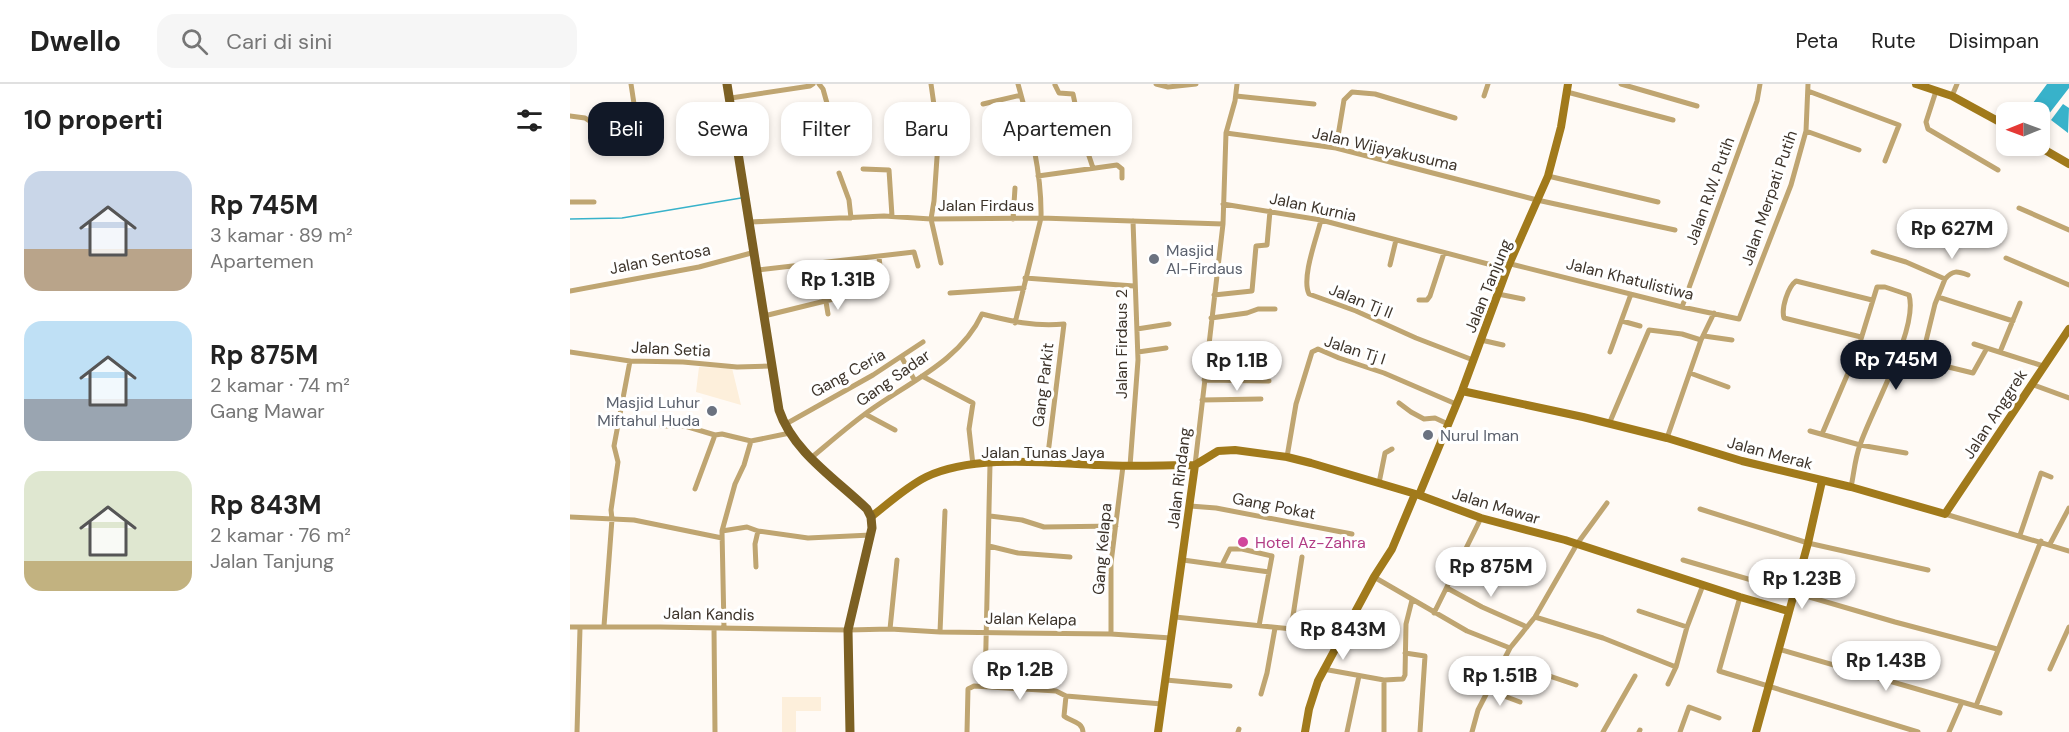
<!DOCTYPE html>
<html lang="id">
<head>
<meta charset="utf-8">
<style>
  :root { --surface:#fff; --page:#f6f6f6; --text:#222; --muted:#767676; --line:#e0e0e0; --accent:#111827 }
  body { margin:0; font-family:"DM Sans",sans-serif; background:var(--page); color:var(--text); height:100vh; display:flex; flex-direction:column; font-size:22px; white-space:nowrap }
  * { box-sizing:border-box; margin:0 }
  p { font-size:20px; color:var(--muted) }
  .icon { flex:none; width:33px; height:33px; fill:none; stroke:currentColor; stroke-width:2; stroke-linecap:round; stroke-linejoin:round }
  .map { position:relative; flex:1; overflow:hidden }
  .side { display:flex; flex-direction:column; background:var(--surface); width:570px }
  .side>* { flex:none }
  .guide { position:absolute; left:18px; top:18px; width:570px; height:54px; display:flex; gap:12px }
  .needle { width:39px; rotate:269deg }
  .tools { position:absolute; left:1426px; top:18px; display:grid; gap:12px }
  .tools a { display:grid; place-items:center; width:54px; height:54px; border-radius:12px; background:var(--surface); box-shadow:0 3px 9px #0003; font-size:30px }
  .price { position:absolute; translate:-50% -51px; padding:0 14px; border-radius:21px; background:#fff; color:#222; font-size:20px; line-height:39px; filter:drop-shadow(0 2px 3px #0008) }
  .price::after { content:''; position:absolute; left:50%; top:36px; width:18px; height:14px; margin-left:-9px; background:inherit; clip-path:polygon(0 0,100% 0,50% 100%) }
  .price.on { background:var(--accent); color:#fff }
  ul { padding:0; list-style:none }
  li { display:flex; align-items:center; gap:18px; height:150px; padding:0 24px }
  li span { display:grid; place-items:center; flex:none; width:168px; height:120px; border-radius:18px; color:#555 }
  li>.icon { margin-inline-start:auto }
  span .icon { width:72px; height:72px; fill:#fffc; stroke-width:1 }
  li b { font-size:26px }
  h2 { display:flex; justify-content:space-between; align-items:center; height:72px; padding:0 24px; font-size:26px }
  .tag { padding:0 21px; border-radius:18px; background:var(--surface); box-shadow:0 3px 9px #0003; font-size:21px; line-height:54px }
  .tag.on { background:var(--accent); color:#fff }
  header { display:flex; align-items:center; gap:36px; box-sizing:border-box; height:84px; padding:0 30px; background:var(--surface); border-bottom:2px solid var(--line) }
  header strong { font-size:28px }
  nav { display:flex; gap:33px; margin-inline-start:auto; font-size:21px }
  .search { width:420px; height:54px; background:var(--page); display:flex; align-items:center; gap:15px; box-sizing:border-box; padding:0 21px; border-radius:18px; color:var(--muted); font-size:22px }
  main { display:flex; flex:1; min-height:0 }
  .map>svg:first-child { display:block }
  .education { fill:#fdefdb }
  .water { fill:#38b2ca }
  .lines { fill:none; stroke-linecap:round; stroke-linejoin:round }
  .stream { stroke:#38b2ca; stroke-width:1.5 }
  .street { stroke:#bfa571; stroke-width:5 }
  .secondary { stroke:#a17a1b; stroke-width:8 }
  .primary { stroke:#7c6023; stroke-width:9 }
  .worship-dot { fill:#6b7280; stroke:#fff; stroke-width:2 }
  .hotel-dot { fill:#d1479c; stroke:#fff; stroke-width:2 }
  .labels { text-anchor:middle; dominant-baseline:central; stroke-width:6; stroke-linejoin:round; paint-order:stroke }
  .street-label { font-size:16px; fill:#3d342b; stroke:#fff }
  .worship-label { font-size:16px; fill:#5b616d; stroke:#fff; text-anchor:start }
  .hotel-label { font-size:16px; fill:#b23c85; stroke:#fff; text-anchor:start }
</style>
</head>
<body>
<header>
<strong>Dwello</strong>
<div class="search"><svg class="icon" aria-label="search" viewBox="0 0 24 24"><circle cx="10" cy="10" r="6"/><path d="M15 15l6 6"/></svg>Cari di sini</div>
<nav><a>Peta</a><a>Rute</a><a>Disimpan</a></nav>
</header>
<main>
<section class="side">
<h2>10 properti<svg class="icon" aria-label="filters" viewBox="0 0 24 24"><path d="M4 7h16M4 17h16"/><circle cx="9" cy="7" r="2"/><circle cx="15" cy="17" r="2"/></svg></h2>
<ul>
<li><span style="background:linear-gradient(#c9d6e8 65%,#b9a48a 0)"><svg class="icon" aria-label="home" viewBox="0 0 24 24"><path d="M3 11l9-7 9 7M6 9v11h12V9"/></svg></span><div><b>Rp 745M</b><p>3 kamar · 89 m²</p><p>Apartemen</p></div></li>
<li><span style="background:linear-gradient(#bfe0f5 65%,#9aa5b1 0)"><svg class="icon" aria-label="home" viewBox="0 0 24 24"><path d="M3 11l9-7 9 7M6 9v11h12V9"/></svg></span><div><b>Rp 875M</b><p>2 kamar · 74 m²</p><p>Gang Mawar</p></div></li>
<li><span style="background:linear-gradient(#dfe7d0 75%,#c2b280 0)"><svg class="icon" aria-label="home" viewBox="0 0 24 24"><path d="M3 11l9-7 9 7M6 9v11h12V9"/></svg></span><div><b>Rp 843M</b><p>2 kamar · 76 m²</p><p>Jalan Tanjung</p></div></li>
</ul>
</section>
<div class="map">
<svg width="1499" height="648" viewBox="0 0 1499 648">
  <rect width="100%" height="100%" fill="#fffaf5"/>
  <path class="education" d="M129 283 162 284 171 321 126 308Z
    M212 613H251V627H226V648H212Z"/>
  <path class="water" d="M1477 0H1499V4L1475 35 1470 31V28H1466L1460 23Z
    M1493 20 1499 24 1498 49 1481 36Z"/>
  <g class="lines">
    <path class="stream" d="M0 135 52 134 171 114"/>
    <path class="street" d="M249 0 253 5 260 30 279 29
      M361 0 364 21
      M586 0 598 3 626 0
      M1051 0 1127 22
      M485 1 489 9 503 10 511 48 523 84
      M1238 7 1329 41 1315 77
      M1366 7 1356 38 1358 45 1428 86
      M997 8 1103 36
      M666 12 744 20
      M914 12 918 0
      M1382 12 1387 0
      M161 14 240 2 243 0
      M413 20 451 11
      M0 32 15 34 24 40 62 41 66 37V33L61 0
      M1236 47 1289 66
      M656 49 766 64 967 116 1105 146
      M368 59 364 117 361 135 371 179
      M766 64 774 16 782 8 805 10 885 34
      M293 85 319 86 322 132
      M269 89 279 116 281 134
      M468 92 547 81 552 85V94
      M978 92 1088 118
      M0 118H24
      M653 120 751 136 937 185
      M1449 124 1499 146
      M443 135 445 104
      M751 136C747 153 731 194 739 210L786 227 846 254 903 276
      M180 138 314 132 361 135 471 134 653 140
      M1303 168 1336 178 1375 195 1365 220 1354 265 1353 271 1358 278 1403 289 1417 264
      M309 173 311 191
      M1436 174 1499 201
      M941 180 1112 223 1169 235 1221 101 1236 47 1238 0
      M820 181 826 156
      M188 186 344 168 348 182
      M455 194 564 202
      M1375 195C1383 186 1387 187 1398 191
      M0 207 129 183 185 168
      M380 209 454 204
      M928 210 953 215
      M644 211 682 207 686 162 697 161 700 127
      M1368 213 1443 237
      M849 216H857L860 212 874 169
      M256 218 258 230
      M1112 223 1187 17 1190 0
      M194 232 300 206
      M641 234 677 229 688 225H705
      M1052 237 1070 242
      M445 239 471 134C472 89 460 43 448 0
      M567 245 599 240
      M1134 252 1162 256
      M1291 253 1214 234C1211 224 1218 203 1226 197L1302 216
      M911 256 933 261
      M1404 260 1473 282
      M0 268 60 277 113 278 167 283 201 282
      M568 268 596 264
      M1040 268 1061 210
      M1430 268 1450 219
      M332 274 345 297
      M1120 289 1158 303
      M352 292 403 319 399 345 403 381
      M634 296 699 297
      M1461 300 1499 314
      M632 316 691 315
      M829 319 841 328 854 335 865 334 878 340
      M295 330 325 346
      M1039 340 1079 246 1112 250 1131 256
      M214 341 303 291 353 258
      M92 342H115L145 351 152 350 181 357 220 349
      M1240 347 1290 361 1336 369
      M1252 350 1287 268 1307 203H1315L1339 211C1349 244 1301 327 1290 361 1285 374 1284 389 1281 403
      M1097 354 1131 256 1144 229
      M717 373 726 320 742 268 748 265 769 274 814 289 886 320
      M241 374C259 359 276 344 295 330 335 300 390 278 412 230 440 237 465 243 494 240L477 378
      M625 381 653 140 656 49 665 17 667 0
      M560 382 568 276 563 137
      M809 399 815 369 822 365
      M125 405 145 351
      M620 422 646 424 782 450
      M1130 425 1238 459 1358 486
      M1375 430 1499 467
      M420 432 452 436 474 443 546 442
      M0 433 64 436 152 454
      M152 447 177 443 188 447 238 454 301 451
      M1450 451 1471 389 1481 393
      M1480 460 1499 424
      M419 462 448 469 500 473
      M613 476 699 488
      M1113 476 1325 538 1427 565
      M652 481 660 465H672L702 472 689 542
      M186 483 185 460 188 447
      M804 493 897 547 940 564
      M877 504 912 523 957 543
      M1170 513 1149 587 1348 648
      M1069 527 1117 543
      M864 529 911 434
      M605 533 741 547 768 557
      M965 533 1033 554 1106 583
      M34 542 42 435 41 426 48 378 44 362 60 277
      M0 543H90L278 546 320 545 370 548 541 550 601 554
      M144 544 145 648
      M154 544 152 447 165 400 174 381 181 357
      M320 545 327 476
      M721 545 732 473
      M370 548 375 427
      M541 550V479L553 382
      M1208 565 1430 629
      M835 569 855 572 850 648
      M935 577 1006 601
      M753 585 814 596 833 595 835 591 836 540 842 516
      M1480 585 1499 543
      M596 596 660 602
      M1098 600 1106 583 1117 543 1133 501
      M415 603 420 380
      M918 606 950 618
      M691 610 697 589 705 544
      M496 612 494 632C501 638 512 637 513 648
      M1406 622 1471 457
      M7 648 10 544
      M397 648 398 605 404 602 486 607 496 612 592 620
      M668 648 669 645
      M777 648 789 592
      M814 648V596
      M902 648 908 626 940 564 965 533 1007 460 1037 419
      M1033 648 1065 592
      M1069 648 1070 646
      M1110 648 1119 623 1149 634
      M1379 648 1392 618"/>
    <path class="secondary" d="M1346 0 1382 12 1437 42
      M1468 62 1499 80
      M892 307 1013 333 1097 354 1172 377 1281 403 1375 430 1499 245
      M625 381 648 367 665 366 717 373 741 379 849 411 911 434 995 456 1170 513 1218 527
      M849 411 892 307 937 185 978 92 991 43 998 0
      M301 433C319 419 336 403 356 393 404 370 477 379 529 381 561 383 593 381 625 381
      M588 648 625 381
      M735 648 739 625 748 597 804 493 822 465 845 410
      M1186 648 1238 459 1252 397"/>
    <path class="primary" d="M157 0 209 326C223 368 266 395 297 425L301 433 302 444 278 546 280 648"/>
  </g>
  <g class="worship-dot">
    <circle cx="584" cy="175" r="6"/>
    <circle cx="142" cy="327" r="6"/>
    <circle cx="858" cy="351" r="6"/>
  </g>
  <circle class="hotel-dot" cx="673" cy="458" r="6"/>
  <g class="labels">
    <g class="street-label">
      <text transform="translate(815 65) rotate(13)">Jalan Wijayakusuma</text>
      <text transform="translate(1140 107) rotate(-70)">Jalan R.W. Putih</text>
      <text transform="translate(1199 114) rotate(-71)">Jalan Merpati Putih</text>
      <text x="416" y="121">Jalan Firdaus</text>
      <text transform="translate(743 123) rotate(12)">Jalan Kurnia</text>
      <text transform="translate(90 175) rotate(-11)">Jalan Sentosa</text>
      <text transform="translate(1060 195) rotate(14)">Jalan Khatulistiwa</text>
      <text transform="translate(918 202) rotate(-68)">Jalan Tanjung</text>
      <text transform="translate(791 217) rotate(22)">Jalan Tj II</text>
      <text transform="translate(551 260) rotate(-90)">Jalan Firdaus 2</text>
      <text transform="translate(101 265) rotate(3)">Jalan Setia</text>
      <text transform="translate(785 266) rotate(18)">Jalan Tj I</text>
      <text transform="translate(278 289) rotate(-29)">Gang Ceria</text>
      <text transform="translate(323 294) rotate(-35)">Gang Sadar</text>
      <text transform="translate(473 301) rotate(-83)">Gang Parkit</text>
      <text transform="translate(1425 330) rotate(-57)">Jalan Anggrek</text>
      <text x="473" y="368">Jalan Tunas Jaya</text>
      <text transform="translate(1200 369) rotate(15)">Jalan Merak</text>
      <text transform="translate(609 394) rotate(-83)">Jalan Rindang</text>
      <text transform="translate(704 422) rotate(11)">Gang Pokat</text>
      <text transform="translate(926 422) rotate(17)">Jalan Mawar</text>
      <text transform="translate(532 465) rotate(-85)">Gang Kelapa</text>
      <text transform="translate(139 530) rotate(1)">Jalan Kandis</text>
      <text transform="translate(461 535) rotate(1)">Jalan Kelapa</text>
    </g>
    <g class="worship-label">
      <text x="596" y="166">Masjid<tspan x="596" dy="18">Al-Firdaus</tspan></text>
      <text x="130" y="318" text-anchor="end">Masjid Luhur<tspan x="130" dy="18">Miftahul Huda</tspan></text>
      <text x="870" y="351">Nurul Iman</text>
    </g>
    <g class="hotel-label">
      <text x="685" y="458">Hotel Az-Zahra</text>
    </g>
  </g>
</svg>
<div class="tools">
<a><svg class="needle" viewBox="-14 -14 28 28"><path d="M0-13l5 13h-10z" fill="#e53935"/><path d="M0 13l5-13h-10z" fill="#767676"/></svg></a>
</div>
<b class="price" style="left:1382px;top:176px">Rp 627M</b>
<b class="price" style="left:268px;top:227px">Rp 1.31B</b>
<b class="price on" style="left:1326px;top:307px">Rp 745M</b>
<b class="price" style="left:667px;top:308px">Rp 1.1B</b>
<b class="price" style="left:921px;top:514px">Rp 875M</b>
<b class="price" style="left:1232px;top:526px">Rp 1.23B</b>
<b class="price" style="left:773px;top:577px">Rp 843M</b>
<b class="price" style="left:1316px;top:608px">Rp 1.43B</b>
<b class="price" style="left:450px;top:617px">Rp 1.2B</b>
<b class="price" style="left:930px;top:623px">Rp 1.51B</b>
<div class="guide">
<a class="tag on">Beli</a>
<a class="tag">Sewa</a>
<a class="tag">Filter</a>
<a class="tag">Baru</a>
<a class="tag">Apartemen</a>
</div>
</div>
</main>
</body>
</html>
